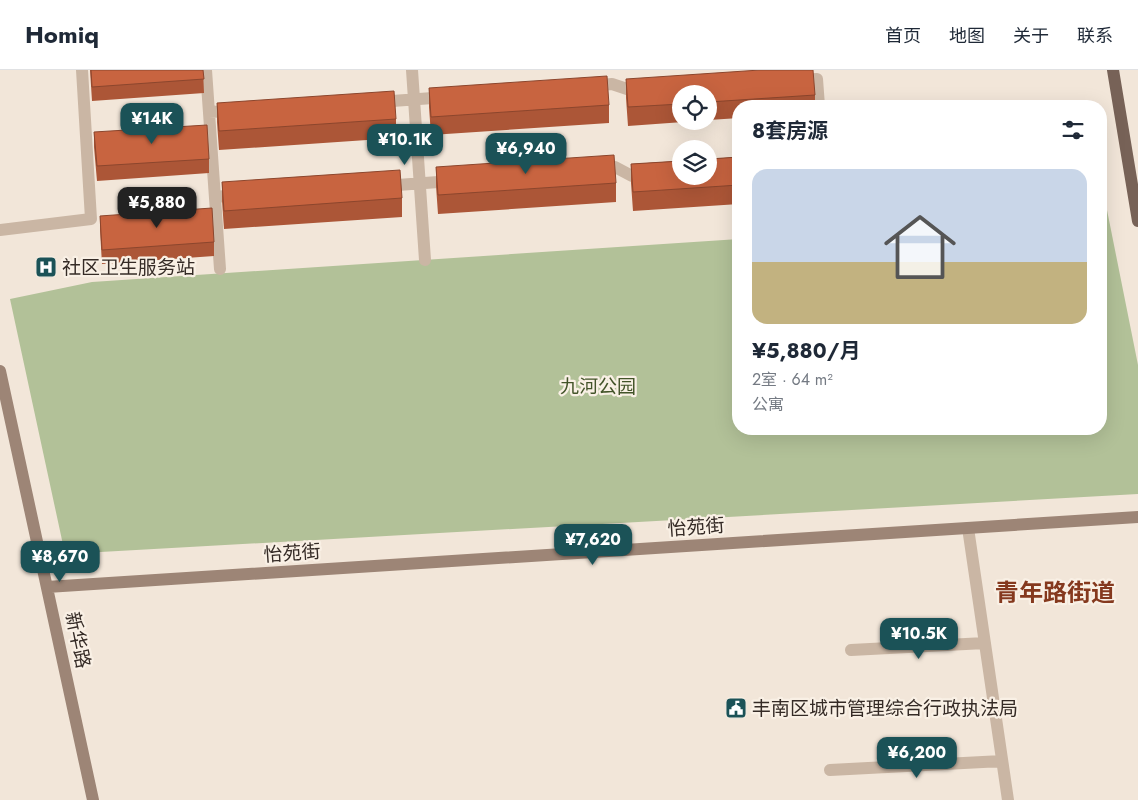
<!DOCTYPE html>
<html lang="zh">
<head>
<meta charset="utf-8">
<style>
  :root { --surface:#fff; --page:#f2f2f3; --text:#1f2937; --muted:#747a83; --line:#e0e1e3; --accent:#1b5257 }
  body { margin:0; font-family:Jost,"Noto Sans SC",sans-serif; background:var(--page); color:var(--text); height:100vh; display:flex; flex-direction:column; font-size:19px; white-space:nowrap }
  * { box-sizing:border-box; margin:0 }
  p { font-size:16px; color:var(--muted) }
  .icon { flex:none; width:28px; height:28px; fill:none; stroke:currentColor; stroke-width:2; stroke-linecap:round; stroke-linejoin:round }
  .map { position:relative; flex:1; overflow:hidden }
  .side { position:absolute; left:732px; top:30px; width:375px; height:335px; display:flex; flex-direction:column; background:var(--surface); border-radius:20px; box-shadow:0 5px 20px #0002 }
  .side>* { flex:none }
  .fabs { position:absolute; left:672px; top:15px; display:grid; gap:10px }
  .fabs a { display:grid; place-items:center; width:45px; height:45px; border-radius:50%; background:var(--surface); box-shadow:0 5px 20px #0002; font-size:25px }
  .price { position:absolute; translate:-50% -42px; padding:0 11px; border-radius:10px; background:var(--accent); color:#fff; font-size:16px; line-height:32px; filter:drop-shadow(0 1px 2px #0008) }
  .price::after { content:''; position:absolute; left:50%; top:30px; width:15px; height:11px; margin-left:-8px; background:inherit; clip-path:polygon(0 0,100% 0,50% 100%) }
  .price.active { background:#222; color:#fff }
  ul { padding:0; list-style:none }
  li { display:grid; align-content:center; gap:10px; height:265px; padding:0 20px }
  li span { display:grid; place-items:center; height:155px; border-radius:15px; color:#555 }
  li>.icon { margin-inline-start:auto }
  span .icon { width:90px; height:90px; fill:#fffc; stroke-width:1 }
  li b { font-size:21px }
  h2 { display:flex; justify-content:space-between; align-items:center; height:60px; padding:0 20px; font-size:21px }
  header { display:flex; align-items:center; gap:30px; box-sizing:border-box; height:70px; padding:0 25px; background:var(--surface); border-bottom:1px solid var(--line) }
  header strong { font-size:24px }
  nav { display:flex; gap:28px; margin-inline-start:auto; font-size:18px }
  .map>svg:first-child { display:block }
  .green { fill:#b2c198 }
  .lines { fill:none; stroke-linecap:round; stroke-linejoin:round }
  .street { stroke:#cab6a4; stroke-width:12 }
  .secondary { stroke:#9d8576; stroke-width:12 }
  .primary { stroke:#776257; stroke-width:12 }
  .wall { fill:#ac5637 }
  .building { fill:#c86440; stroke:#8c462d }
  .labels { text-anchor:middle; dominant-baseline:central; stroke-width:4.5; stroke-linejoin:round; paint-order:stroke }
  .poi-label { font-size:19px; fill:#352b26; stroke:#f9f0e5; text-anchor:start }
  .park-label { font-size:19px; fill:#435429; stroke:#f9f0e5 }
  .street-label { font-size:19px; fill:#352b26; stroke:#f9f0e5 }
  .district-label { font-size:24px; font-weight:bold; fill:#85391e; stroke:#f9f0e5 }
</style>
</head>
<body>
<header>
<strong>Homiq</strong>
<nav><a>首页</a><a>地图</a><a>关于</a><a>联系</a></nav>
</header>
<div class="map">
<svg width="1138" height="730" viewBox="0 0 1138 730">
  <rect width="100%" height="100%" fill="#f2e6d9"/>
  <path class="green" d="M1106 135 1138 295V424L65 484 10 229 92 212 739 169V359H1101V136Z"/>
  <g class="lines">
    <path class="street" d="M206 0 220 199
      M412 0 425 190
      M797 10 817 9 819 36
      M591 16 612 14 630 20 642 19
      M379 32 446 27
      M209 42 234 41
      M599 99 615 97 632 106 681 102
      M384 116 452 111
      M215 127 237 125
      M0 160 91 149 82 0
      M968 458 1008 730
      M851 580 985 573
      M830 700 1002 691"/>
    <path class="secondary" d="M0 301 93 730
      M47 517 1138 447"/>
    <path class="primary" d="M1113 0 1138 151"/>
  </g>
  <path class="wall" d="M90 0H203L204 23 92 31Z
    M626 9 815 25V36H739V48L709 50V24H681V51H697L628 56 626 28Z
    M429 18 609 35V53L431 65 429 37Z
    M217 33 396 49V68L219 80 217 52Z
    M94 62 209 89V103L97 111 94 77Z
    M739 87V134L633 141 631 113V94Z
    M436 97 616 113V132L438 144 436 116Z
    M222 112 402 128V147L224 159 222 131Z
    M100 146 214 172V186L102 194 100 160Z"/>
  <path class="building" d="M91 0H203L204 9 92 17Z
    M760 0H813L815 25 709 32V24H681V34L628 37 626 9Z
    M607 6 609 35 431 47 429 18Z
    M394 21 396 49 219 61 217 33Z
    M207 55 209 89 97 96 94 62Z
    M614 85 616 113 438 125 436 97Z
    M739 87V115L633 122 631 94 681 91V106H709V89Z
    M400 100 402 128 224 141 222 112Z
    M212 138 214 172 102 180 100 146Z"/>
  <defs>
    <g id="hospital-square" transform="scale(1.125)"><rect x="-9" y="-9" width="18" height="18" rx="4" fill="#1b5257" stroke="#f9f0e5"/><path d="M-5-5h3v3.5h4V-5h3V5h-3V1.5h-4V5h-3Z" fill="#fff"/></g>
    <g id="civic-square" transform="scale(1.125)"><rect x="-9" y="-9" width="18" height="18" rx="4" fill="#1b5257" stroke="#f9f0e5"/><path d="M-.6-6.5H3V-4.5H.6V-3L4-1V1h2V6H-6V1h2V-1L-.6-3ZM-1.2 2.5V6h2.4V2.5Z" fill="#fff"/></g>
  </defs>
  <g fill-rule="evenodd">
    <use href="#hospital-square" x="46" y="197"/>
    <use href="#civic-square" x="736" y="638"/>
  </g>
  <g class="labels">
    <g class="poi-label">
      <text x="62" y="197">社区卫生服务站</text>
      <text x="752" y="638">丰南区城市管理综合行政执法局</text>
    </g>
    <g class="park-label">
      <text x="598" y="316">九河公园</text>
    </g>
    <g class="street-label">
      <text transform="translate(696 457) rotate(-4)">怡苑街</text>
      <text transform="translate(292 483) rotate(-4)">怡苑街</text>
      <text transform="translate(78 570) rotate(78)">新华路</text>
    </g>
    <g class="district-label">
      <text x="1055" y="522">青年路街道</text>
    </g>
  </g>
</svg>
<div class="fabs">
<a><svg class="icon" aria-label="locate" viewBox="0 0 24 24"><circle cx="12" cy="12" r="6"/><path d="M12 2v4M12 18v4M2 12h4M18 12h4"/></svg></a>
<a><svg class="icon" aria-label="layers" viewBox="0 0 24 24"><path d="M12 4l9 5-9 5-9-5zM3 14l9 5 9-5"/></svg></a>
</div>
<b class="price" style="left:152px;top:75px">¥14K</b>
<b class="price" style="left:405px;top:96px">¥10.1K</b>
<b class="price" style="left:526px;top:105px">¥6,940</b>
<b class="price active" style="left:157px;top:159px">¥5,880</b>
<b class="price" style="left:593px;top:496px">¥7,620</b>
<b class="price" style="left:60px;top:513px">¥8,670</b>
<b class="price" style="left:919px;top:590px">¥10.5K</b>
<b class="price" style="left:917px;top:709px">¥6,200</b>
<section class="side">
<h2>8套房源<svg class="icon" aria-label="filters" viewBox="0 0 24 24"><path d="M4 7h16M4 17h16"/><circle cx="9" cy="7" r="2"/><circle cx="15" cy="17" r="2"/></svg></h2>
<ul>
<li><span style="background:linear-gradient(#c9d6e8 60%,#c2b280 0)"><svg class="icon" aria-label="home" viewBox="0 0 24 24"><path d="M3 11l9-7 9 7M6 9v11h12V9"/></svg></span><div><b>¥5,880/月</b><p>2室 · 64 m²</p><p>公寓</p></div></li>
</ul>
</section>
</div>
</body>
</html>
